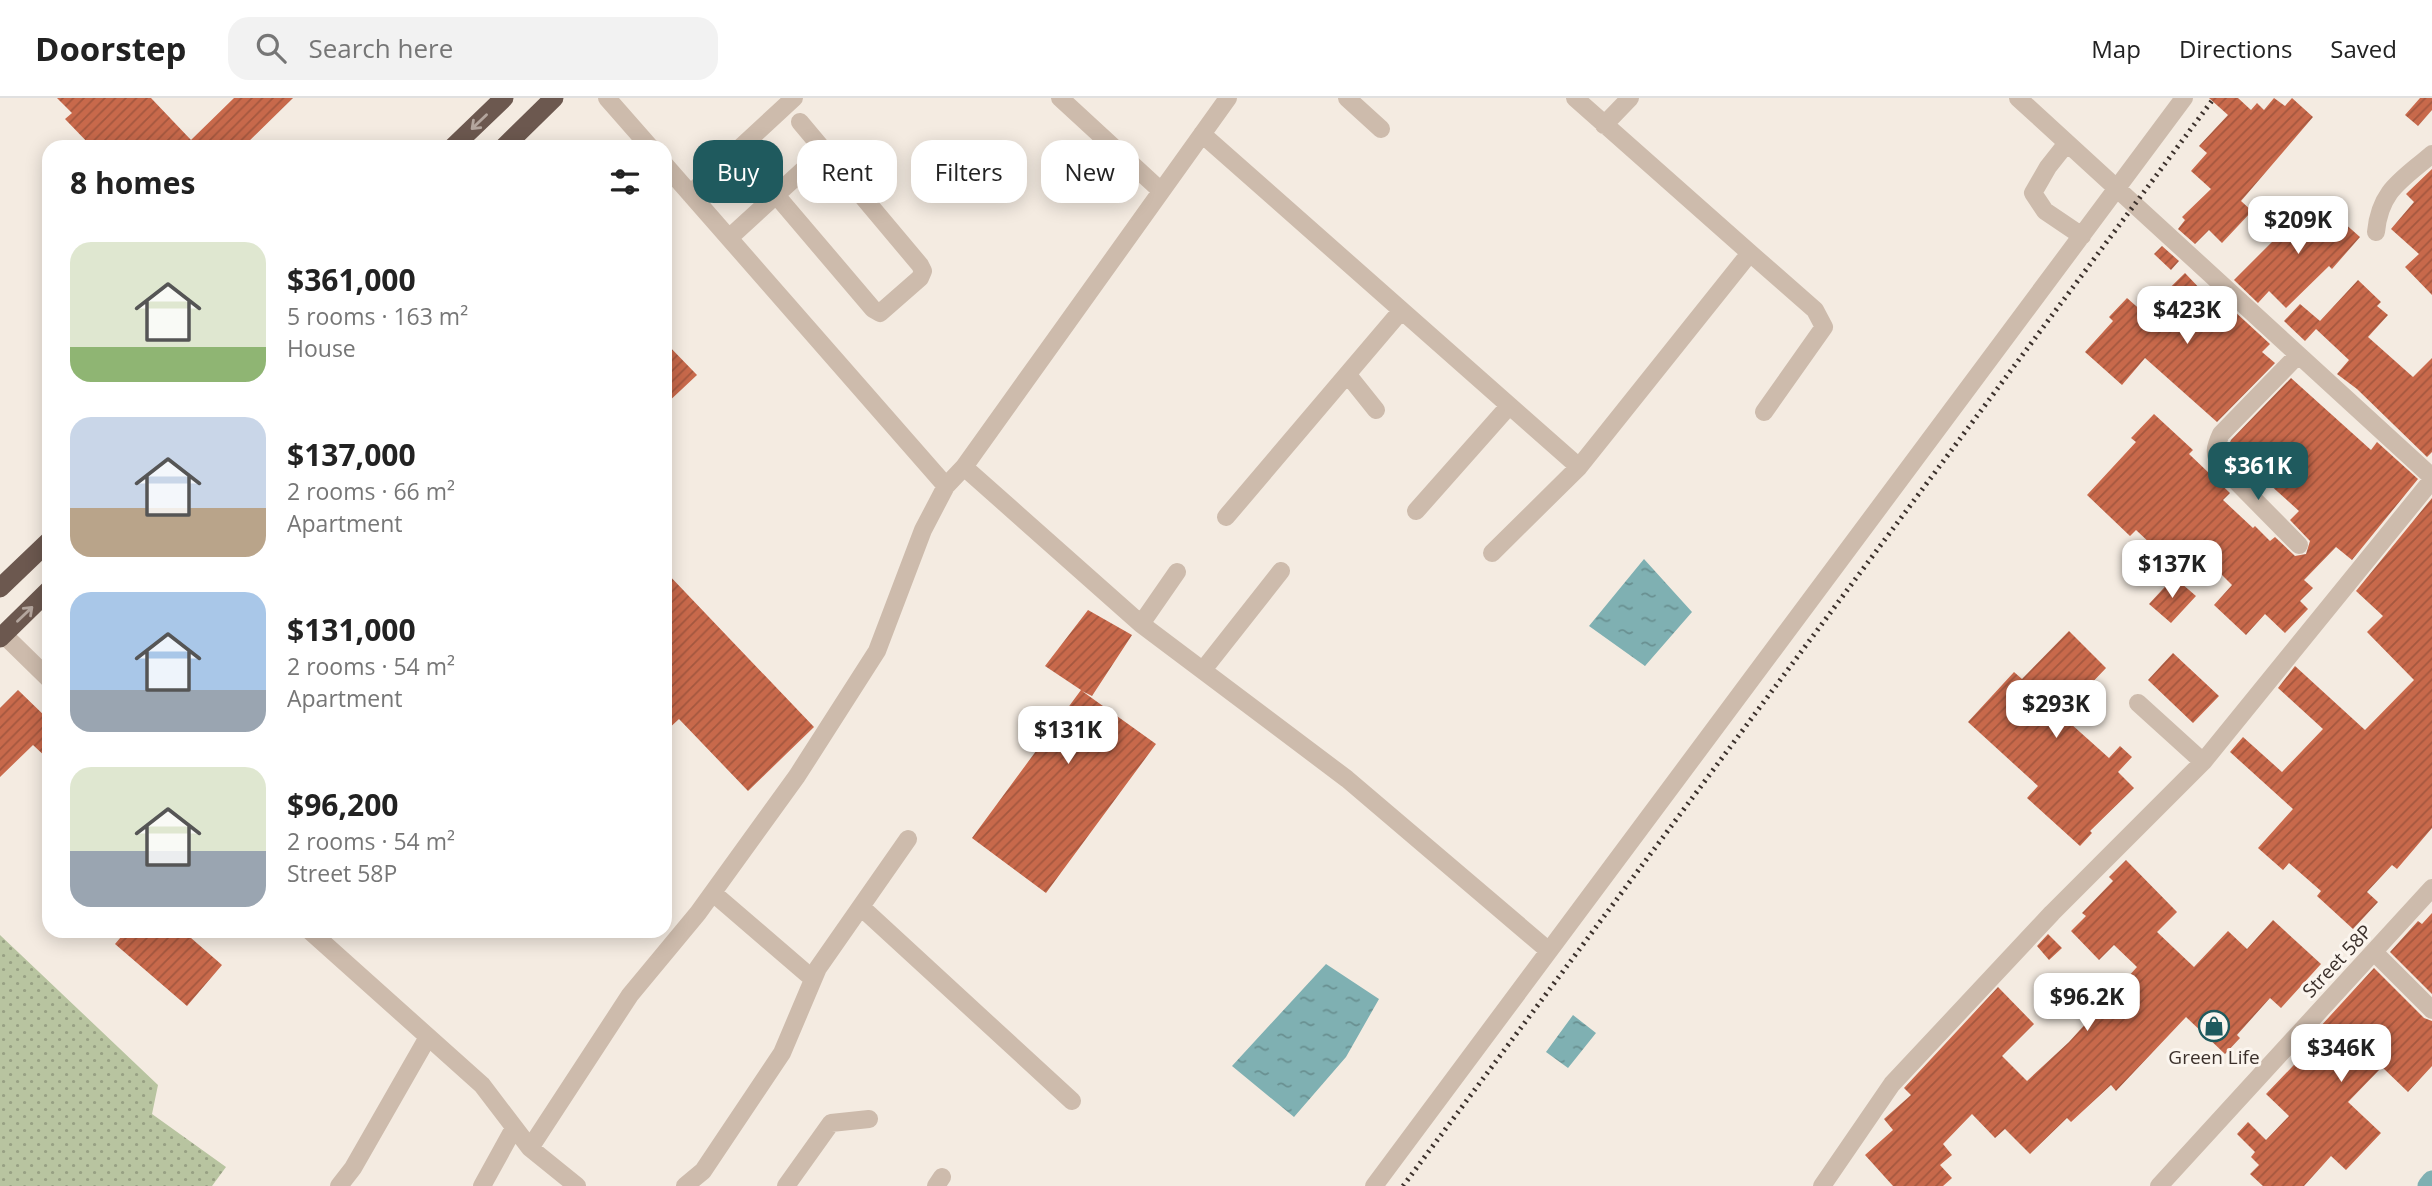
<!DOCTYPE html>
<html lang="en">
<head>
<meta charset="utf-8">
<style>
  :root { --surface:#fff; --page:#f2f2f2; --text:#222; --muted:#767676; --line:#e0e0e0; --accent:#1f5a5e }
  body { margin:0; font-family:"Open Sans",sans-serif; background:var(--page); color:var(--text); height:100vh; display:flex; flex-direction:column; font-size:26px; white-space:nowrap }
  * { box-sizing:border-box; margin:0 }
  p { font-size:23px; color:var(--muted) }
  .icon { flex:none; width:38px; height:38px; fill:none; stroke:currentColor; stroke-width:2; stroke-linecap:round; stroke-linejoin:round }
  .map { position:relative; flex:1; overflow:hidden }
  .drawer { position:absolute; left:42px; top:42px; width:630px; height:798px; display:flex; flex-direction:column; background:var(--surface); border-radius:21px; box-shadow:0 4px 18px #0003 }
  .drawer>* { flex:none }
  .banner { position:absolute; left:693px; top:42px; width:665px; height:63px; display:flex; gap:14px }
  .price { position:absolute; translate:-50% -60px; padding:0 16px; border-radius:14px; background:#fff; color:#222; font-size:23px; line-height:46px; filter:drop-shadow(0 2px 4px #0008) }
  .price::after { content:''; position:absolute; left:50%; top:42px; width:21px; height:16px; margin-left:-10px; background:inherit; clip-path:polygon(0 0,100% 0,50% 100%) }
  .price.on { background:var(--accent); color:#fff }
  ul { padding:0; list-style:none }
  li { display:flex; align-items:center; gap:21px; height:175px; padding:0 28px }
  li span { display:grid; place-items:center; flex:none; width:196px; height:140px; border-radius:21px; color:#555 }
  li>.icon { margin-inline-start:auto }
  span .icon { width:84px; height:84px; fill:#fffc; stroke-width:1 }
  li b { font-size:30px }
  h2 { display:flex; justify-content:space-between; align-items:center; height:84px; padding:0 28px; font-size:30px }
  .tag { padding:0 24px; border-radius:21px; background:var(--surface); box-shadow:0 4px 18px #0003; font-size:24px; line-height:63px }
  .tag.on { background:var(--accent); color:#fff }
  header { display:flex; align-items:center; gap:42px; box-sizing:border-box; height:98px; padding:0 35px; background:var(--surface); border-bottom:2px solid var(--line) }
  header strong { font-size:33px }
  nav { display:flex; gap:38px; margin-inline-start:auto; font-size:24px }
  .search { width:490px; height:63px; background:var(--page); display:flex; align-items:center; gap:18px; box-sizing:border-box; padding:0 24px; border-radius:21px; color:var(--muted); font-size:26px }
  .map>svg:first-child { display:block }
  .grass { fill:url(#grass-dots) }
  .water { fill:url(#water-ripples) }
  .lines { fill:none; stroke-linecap:round; stroke-linejoin:round }
  .canal { stroke:#7fb0b2; stroke-width:21 }
  .building { fill:url(#building-hatch) }
  .minor { stroke:#cdbbac; stroke-width:18 }
  .tertiary { stroke:#cdbbac; stroke-width:18 }
  .trunk { stroke:#6c584f; stroke-width:19 }
  .rail { stroke:#3b302b; stroke-width:5; stroke-dasharray:2 5; stroke-linecap:butt }
  .oneway { stroke:#b4a69e }
  .labels { text-anchor:middle; dominant-baseline:central; stroke-width:6; stroke-linejoin:round; paint-order:stroke }
  .street-label { font-size:19px; fill:#3b302b; stroke:#fbf5ee }
  .poi-label { font-size:19px; fill:#3b302b; stroke:#fbf5ee }
</style>
</head>
<body>
<header>
<strong>Doorstep</strong>
<div class="search"><svg class="icon" aria-label="search" viewBox="0 0 24 24"><circle cx="10" cy="10" r="6"/><path d="M15 15l6 6"/></svg>Search here</div>
<nav><a>Map</a><a>Directions</a><a>Saved</a></nav>
</header>
<div class="map">
<svg width="2432" height="1088" viewBox="0 0 2432 1088">
  <defs>
    <pattern id="grass-dots" width="8" height="8" patternUnits="userSpaceOnUse" patternTransform="scale(1.75)"><rect width="8" height="8" fill="#b8c4a0"/><path d="M2 2h.1M6 6h.1" fill="none" stroke="#97a083" stroke-width="1.8" stroke-linecap="round"/></pattern>
    <pattern id="water-ripples" width="26" height="14" patternUnits="userSpaceOnUse" patternTransform="scale(1.75)"><rect width="26" height="14" fill="#7fb0b2"/><path d="M2 4q2-2 4 0t4 0M15 11q2-2 4 0t4 0" fill="none" stroke="#699091"/></pattern>
    <pattern id="building-hatch" width="6" height="6" patternUnits="userSpaceOnUse" patternTransform="scale(1.75)"><rect width="6" height="6" fill="#c8694b"/><path d="M-1 1l2-2M0 6l6-6M5 7l2-2" fill="none" stroke="#a4573f"/></pattern>
  </defs>
  <rect width="100%" height="100%" fill="#f4ebe1"/>
  <path class="grass" d="M0 837 158 987 152 1016 226 1069 212 1088H0Z"/>
  <path class="water" d="M1644 461 1692 514 1645 568 1589 528Z
    M1326 866 1379 901 1346 959 1294 1019 1232 968Z
    M1573 917 1596 935 1568 970 1546 954Z"/>
  <g class="lines">
    <path class="canal" d="M2428 1088 2432 1083"/>
  </g>
  <path class="building" d="M57 0H151L191 42 234 0H293L243 49H92L65 21 72 15Z
    M2209 0H2238L2251 12 2257 5 2264 12 2274 0 2285 8 2292 0 2313 19 2241 103 2252 113 2222 145 2209 132 2195 146 2178 131 2185 122 2182 119 2211 91 2191 73 2207 55 2199 48 2228 17Z
    M2420 0H2432V12L2418 28 2405 17Z
    M2432 71V197L2405 169 2419 156 2391 131 2414 104 2406 96Z
    M2314 102 2339 128 2343 124 2360 139 2332 171 2329 168 2286 210 2269 193 2258 205 2234 182Z
    M2162 148 2179 163 2171 172 2154 156Z
    M2185 175 2204 195 2209 190 2270 246 2262 254 2275 265 2217 324 2145 260 2122 287 2085 254 2113 223 2109 219 2127 200 2144 215Z
    M2358 182 2381 204 2377 208 2388 217 2368 239 2413 279 2432 260V354L2427 359 2357 291 2337 276 2349 262 2316 231 2305 243 2284 223 2300 206 2320 223Z
    M665 244 697 277 665 307Z
    M2291 280 2371 352 2377 344 2418 381 2352 462 2336 449 2304 482 2313 490 2300 503 2308 511 2285 535 2265 516 2246 537 2214 507 2232 487 2202 457 2183 476 2136 432 2130 438 2087 397 2136 344 2131 340 2154 316 2193 352 2189 356 2230 395 2223 402 2253 430 2255 428 2270 443 2275 439 2295 458 2306 456 2310 443 2290 422 2299 413 2228 349 2231 342Z
    M2432 400V730L2397 771 2392 767 2367 794 2378 804 2353 831 2317 798 2321 793 2289 765 2283 772 2258 750 2293 711 2230 654 2243 639 2282 674 2323 631 2278 590 2295 568 2365 632 2414 582 2367 534 2383 518 2356 493Z
    M665 473 814 629 748 693 679 621 665 634Z
    M2174 479 2196 498 2171 525 2149 506Z
    M1088 512 1132 537 1092 598 1082 593 1156 646 1046 795 972 740 1081 592 1045 568Z
    M2069 533 2106 570 2061 617 2109 660 2120 648 2132 659 2118 674 2134 690 2090 733 2092 735 2080 748 2027 700 2038 688 1968 624 2014 574 2022 581Z
    M2173 555 2219 598 2193 625 2148 582Z
    M18 592 49 622V662L33 647 0 679V610Z
    M2126 762 2177 814 2157 834 2194 869 2228 833 2247 851 2273 822 2321 866 2281 910 2270 900 2237 937 2240 940 2225 956 2186 919 2116 993 2111 987 2071 1024 2067 1020 2030 1056 2005 1031 1995 1040 1972 1016 1943 1046 1952 1057 1940 1067 1952 1080 1943 1088H1893L1865 1057 1893 1032 1884 1021 1911 997 1904 990 1998 889 2034 926 2002 958 2027 983 2069 944 2137 869 2114 847 2099 862 2071 833 2086 818 2082 815 2113 783 2109 779Z
    M2432 815V896L2390 854 2418 823 2422 826Z
    M126 833H183L222 867 187 908 115 846Z
    M2048 836 2062 850 2049 862 2037 848Z
    M2374 870 2424 920 2432 923V968L2408 994 2382 969 2348 1004 2381 1035 2346 1072 2331 1058 2304 1088H2263L2250 1076 2259 1067 2251 1059 2255 1054 2237 1036 2248 1024 2266 1042 2289 1018 2266 996 2313 947 2308 942Z"/>
  <g class="lines">
    <path class="minor" d="M607 0 650 49
      M1060 0 1160 92
      M1347 0 1381 31
      M2018 0 2432 379
      M1604 27 1630 0
      M1202 36 1579 369 1750 155 1575 0
      M2067 45 2048 69 2033 95 2045 113 2082 138
      M665 67 946 388
      M690 96 794 0
      M776 97 873 211 880 215 920 180 923 173 920 167 800 24
      M2376 134C2380 92 2402 82 2432 56
      M729 140 824 53
      M1750 155 1815 212 1824 229 1764 314
      M2298 257 2221 336C2215 349 2213 356 2221 368L2299 447
      M1348 277 1376 312
      M964 369 1141 526 1347 681 1549 853
      M1416 413 1509 308
      M1226 419 1401 213
      M1492 455 1579 369
      M1141 526 1177 474
      M4 537 49 581
      M1203 572 1281 473
      M2138 605 2203 664
      M713 795 813 881
      M861 809 1072 1003
      M310 833 482 987 530 1050 577 1088
      M2374 854 2432 912
      M530 1050 630 897 698 815 797 678 877 553 923 432 946 388 964 369 1228 0
      M339 1088 353 1070 428 939
      M482 1088 514 1030
      M685 1088 703 1073 782 955 818 870 908 741
      M786 1088 831 1025 869 1021
      M936 1088 942 1079
      M1374 1088 2184 0
      M1822 1088 1892 986 2052 815 2203 664 2432 382"/>
    <path class="tertiary" d="M2159 1088 2432 790"/>
    <path class="trunk" d="M453 49 504 0
      M504 49 554 0
      M0 490 49 443
      M0 540 49 492"/>
    <path class="rail" d="M1403 1088 2214 0"/>
  </g>
  <defs><path id="oneway-shaft" d="M-6 0H5M1.5-3L5.5 0L1.5 3" fill="none" stroke-width="1.6" stroke-linecap="round" stroke-linejoin="round" transform="scale(1.75)"/></defs>
  <g class="oneway">
    <use href="#oneway-shaft" transform="translate(479 24) rotate(136)"/>
    <use href="#oneway-shaft" transform="translate(25 516) rotate(-44)"/>
  </g>
  <defs>
    <g id="shop-ring" transform="scale(1.575)"><circle r="9.5" fill="#fbf5ee" stroke="#1f5a5e" stroke-width="1.5"/><path d="M-5-2.5h2.3a2.7 3.5 0 0 1 5.4 0H5L5.5 6h-11ZM-1.5-2.5h3a1.5 2.3 0 0 0-3 0Z" fill="#1f5a5e"/></g>
  </defs>
  <g fill-rule="evenodd">
    <use href="#shop-ring" x="2214" y="928"/>
  </g>
  <g class="labels">
    <g class="street-label">
      <text transform="translate(2337 863) rotate(-47)">Street 58P</text>
    </g>
    <g class="poi-label">
      <text x="2214" y="959">Green Life</text>
    </g>
  </g>
</svg>
<b class="price" style="left:2298px;top:158px">$209K</b>
<b class="price" style="left:2187px;top:248px">$423K</b>
<b class="price on" style="left:2258px;top:404px">$361K</b>
<b class="price" style="left:2172px;top:502px">$137K</b>
<b class="price" style="left:2056px;top:642px">$293K</b>
<b class="price" style="left:1068px;top:668px">$131K</b>
<b class="price" style="left:2087px;top:935px">$96.2K</b>
<b class="price" style="left:2341px;top:986px">$346K</b>
<div class="banner">
<a class="tag on">Buy</a>
<a class="tag">Rent</a>
<a class="tag">Filters</a>
<a class="tag">New</a>
</div>
<section class="drawer">
<h2>8 homes<svg class="icon" aria-label="filters" viewBox="0 0 24 24"><path d="M4 7h16M4 17h16"/><circle cx="9" cy="7" r="2"/><circle cx="15" cy="17" r="2"/></svg></h2>
<ul>
<li><span style="background:linear-gradient(#dfe7d0 75%,#8fb573 0)"><svg class="icon" aria-label="home" viewBox="0 0 24 24"><path d="M3 11l9-7 9 7M6 9v11h12V9"/></svg></span><div><b>$361,000</b><p>5 rooms · 163 m²</p><p>House</p></div></li>
<li><span style="background:linear-gradient(#c9d6e8 65%,#b9a48a 0)"><svg class="icon" aria-label="home" viewBox="0 0 24 24"><path d="M3 11l9-7 9 7M6 9v11h12V9"/></svg></span><div><b>$137,000</b><p>2 rooms · 66 m²</p><p>Apartment</p></div></li>
<li><span style="background:linear-gradient(#a9c7e8 70%,#9aa5b1 0)"><svg class="icon" aria-label="home" viewBox="0 0 24 24"><path d="M3 11l9-7 9 7M6 9v11h12V9"/></svg></span><div><b>$131,000</b><p>2 rooms · 54 m²</p><p>Apartment</p></div></li>
<li><span style="background:linear-gradient(#dfe7d0 60%,#9aa5b1 0)"><svg class="icon" aria-label="home" viewBox="0 0 24 24"><path d="M3 11l9-7 9 7M6 9v11h12V9"/></svg></span><div><b>$96,200</b><p>2 rooms · 54 m²</p><p>Street 58P</p></div></li>
</ul>
</section>
</div>
</body>
</html>
